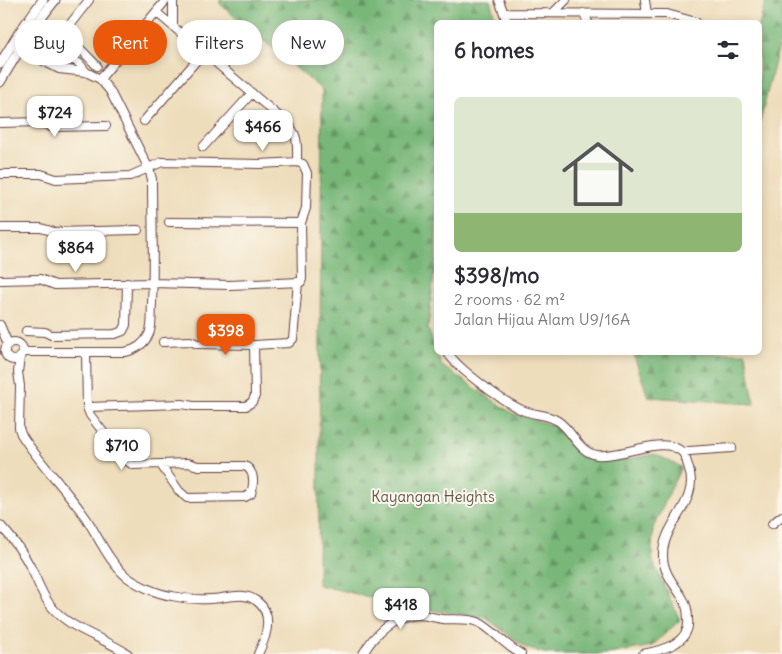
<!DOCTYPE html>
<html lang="en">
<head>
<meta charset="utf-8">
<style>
  :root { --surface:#fff; --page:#f2f2f3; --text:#2b2b33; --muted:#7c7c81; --accent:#ea580c }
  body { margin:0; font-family:Delius,sans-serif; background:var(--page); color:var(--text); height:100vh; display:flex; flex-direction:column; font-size:19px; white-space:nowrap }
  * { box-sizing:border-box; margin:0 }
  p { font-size:16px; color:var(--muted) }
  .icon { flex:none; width:28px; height:28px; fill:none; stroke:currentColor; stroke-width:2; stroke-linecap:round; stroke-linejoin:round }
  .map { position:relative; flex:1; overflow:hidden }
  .panel { position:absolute; left:434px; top:20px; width:328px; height:335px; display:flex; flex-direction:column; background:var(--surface); border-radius:8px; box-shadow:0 2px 8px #0003 }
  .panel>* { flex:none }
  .hud { position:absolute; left:15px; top:20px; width:344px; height:45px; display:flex; gap:10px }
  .price { position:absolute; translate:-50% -42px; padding:0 11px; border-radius:10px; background:#fff; color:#222; font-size:16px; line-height:32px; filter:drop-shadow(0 1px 2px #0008) }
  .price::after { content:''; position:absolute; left:50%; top:30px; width:15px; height:11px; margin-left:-8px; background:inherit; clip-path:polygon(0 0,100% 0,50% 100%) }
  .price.current { background:var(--accent); color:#fff }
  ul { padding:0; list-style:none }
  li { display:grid; align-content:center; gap:10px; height:265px; padding:0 20px }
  li span { display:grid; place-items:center; height:155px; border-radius:8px; color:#555 }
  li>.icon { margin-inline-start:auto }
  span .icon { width:90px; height:90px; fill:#fffc; stroke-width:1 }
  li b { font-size:21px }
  h2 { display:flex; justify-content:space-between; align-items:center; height:60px; padding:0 20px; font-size:21px }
  .pill { padding:0 18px; border-radius:22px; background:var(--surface); box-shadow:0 2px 8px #0003; font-size:18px; line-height:45px }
  .pill.current { background:var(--accent); color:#fff }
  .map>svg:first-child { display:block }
  .forest { fill:url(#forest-firs); stroke:#616b52 }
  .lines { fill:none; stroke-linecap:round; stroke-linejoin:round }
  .minor-casing { stroke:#633c41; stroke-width:10 }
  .tertiary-casing { stroke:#633c41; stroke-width:11 }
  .minor { stroke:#fff; stroke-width:8 }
  .tertiary { stroke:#fff; stroke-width:9 }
  .labels { text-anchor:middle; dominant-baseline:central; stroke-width:4; stroke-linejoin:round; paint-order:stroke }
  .park-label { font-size:15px; fill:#615648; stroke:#fbf7ec }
</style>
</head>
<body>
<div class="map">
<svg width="782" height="654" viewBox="0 0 782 654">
  <defs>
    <pattern id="forest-firs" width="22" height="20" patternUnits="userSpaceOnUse" patternTransform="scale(1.25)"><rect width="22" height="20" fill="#78b778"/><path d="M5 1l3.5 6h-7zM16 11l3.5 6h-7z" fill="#649463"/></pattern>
  </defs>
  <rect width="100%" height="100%" fill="#fbf7ec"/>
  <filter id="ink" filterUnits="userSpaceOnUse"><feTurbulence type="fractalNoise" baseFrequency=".02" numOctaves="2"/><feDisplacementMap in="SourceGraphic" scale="10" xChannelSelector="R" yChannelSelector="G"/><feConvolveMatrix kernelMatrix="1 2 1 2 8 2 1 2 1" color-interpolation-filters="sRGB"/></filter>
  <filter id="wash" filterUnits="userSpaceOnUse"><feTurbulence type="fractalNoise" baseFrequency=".0096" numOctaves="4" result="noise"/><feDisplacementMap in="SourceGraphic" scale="20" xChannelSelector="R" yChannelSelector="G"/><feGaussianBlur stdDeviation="1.12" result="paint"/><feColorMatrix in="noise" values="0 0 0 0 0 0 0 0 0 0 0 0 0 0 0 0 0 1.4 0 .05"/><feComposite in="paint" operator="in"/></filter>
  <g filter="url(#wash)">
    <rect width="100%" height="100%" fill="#edb"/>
    <path class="forest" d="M220 0H490L496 20 643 22H436V256L428 328 436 352 442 366 512 413 555 426 581 456 618 461 655 454 681 467 653 528 652 559 680 620 652 646 609 654H548L526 648 486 618 416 608 318 585 322 90 220 4Z
      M766 0H782V33L759 126V26Z
      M633 353H746L754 404 648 397Z"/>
  </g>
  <g filter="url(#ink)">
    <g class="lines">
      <g class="minor-casing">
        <path id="minor" d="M89 0 64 32 97 66
          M499 0 507 22
          M645 0 647 14
          M156 12 287 123C299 136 297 145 297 162
          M504 13 667 14 696 22
          M553 13 566 0
          M583 13 588 22
          M173 26V0
          M24 35 79 63 86 72
          M16 47 59 69 86 72 100 79 110 91 149 169 152 179C152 221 154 262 152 303 151 313 153 325 149 334 144 345 135 350 125 352H23
          M100 79 166 0
          M144 121 204 52
          M0 123 41 122 51 127 106 126
          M203 147 252 93
          M0 174H41L56 179 130 176 162 162 260 164 297 162 303 164 307 173 306 208 301 223 302 279 301 282 229 285 153 283 55 285 40 279 0 280
          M169 222 301 223
          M0 228H41L54 232 138 230
          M0 325 8 344
          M26 331 45 332 51 335 115 334 123 331 126 325 127 283
          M5 351a9 9 0 1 1 18 0a9 9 0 1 1-18 0Z
          M163 342 190 341 198 344 254 345 289 343 293 339 298 282
          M86 352 87 407 90 415 124 459 133 465 188 463 198 466H245C255 471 254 484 251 494L245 497 187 498 179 491 161 465
          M447 352C459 370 502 401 522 410 533 415 547 414 558 421 573 431 578 452 597 455 622 458 664 434 682 452 686 456 687 463 689 469 700 503 662 523 663 556 663 572 674 584 682 597 686 603 688 611 688 619 691 643 663 650 643 654
          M20 357 18 372 20 386 19 428 21 434C40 464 66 489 86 518 99 538 109 562 127 577 139 586 158 594 172 596 185 599 197 600 210 599 226 599 243 590 258 602 274 615 266 638 258 654
          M87 407 182 404 193 406H246L252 402 255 396 254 345
          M683 453 689 451 732 448
          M772 524 782 516
          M0 525C13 539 23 552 31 568 38 581 41 594 51 606 70 630 103 637 128 654
          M363 654C374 634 393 616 417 615 426 615 435 618 443 619 454 620 467 618 478 622 493 629 504 645 521 654"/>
      </g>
      <g class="tertiary-casing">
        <path id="tertiary" d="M0 64 19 33 43 0
          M0 82C17 53 34 26 55 0"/>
      </g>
      <use href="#minor" class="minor"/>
      <use href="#tertiary" class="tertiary"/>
    </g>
  </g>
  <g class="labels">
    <g class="park-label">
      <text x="433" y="496">Kayangan Heights</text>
    </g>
  </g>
</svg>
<b class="price" style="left:55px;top:138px">$724</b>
<b class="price" style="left:263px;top:152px">$466</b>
<b class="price" style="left:76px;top:273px">$864</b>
<b class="price current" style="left:226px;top:356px">$398</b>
<b class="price" style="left:122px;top:471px">$710</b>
<b class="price" style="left:401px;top:630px">$418</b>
<div class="hud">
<a class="pill">Buy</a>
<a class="pill current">Rent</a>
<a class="pill">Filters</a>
<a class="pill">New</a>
</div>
<section class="panel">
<h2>6 homes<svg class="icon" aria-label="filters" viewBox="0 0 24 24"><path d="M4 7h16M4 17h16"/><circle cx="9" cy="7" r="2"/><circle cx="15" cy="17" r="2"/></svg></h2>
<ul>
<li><span style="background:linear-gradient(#dfe7d0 75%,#8fb573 0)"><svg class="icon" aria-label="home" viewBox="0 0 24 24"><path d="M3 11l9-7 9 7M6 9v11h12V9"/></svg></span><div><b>$398/mo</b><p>2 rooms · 62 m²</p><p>Jalan Hijau Alam U9/16A</p></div></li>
</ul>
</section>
</div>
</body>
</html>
